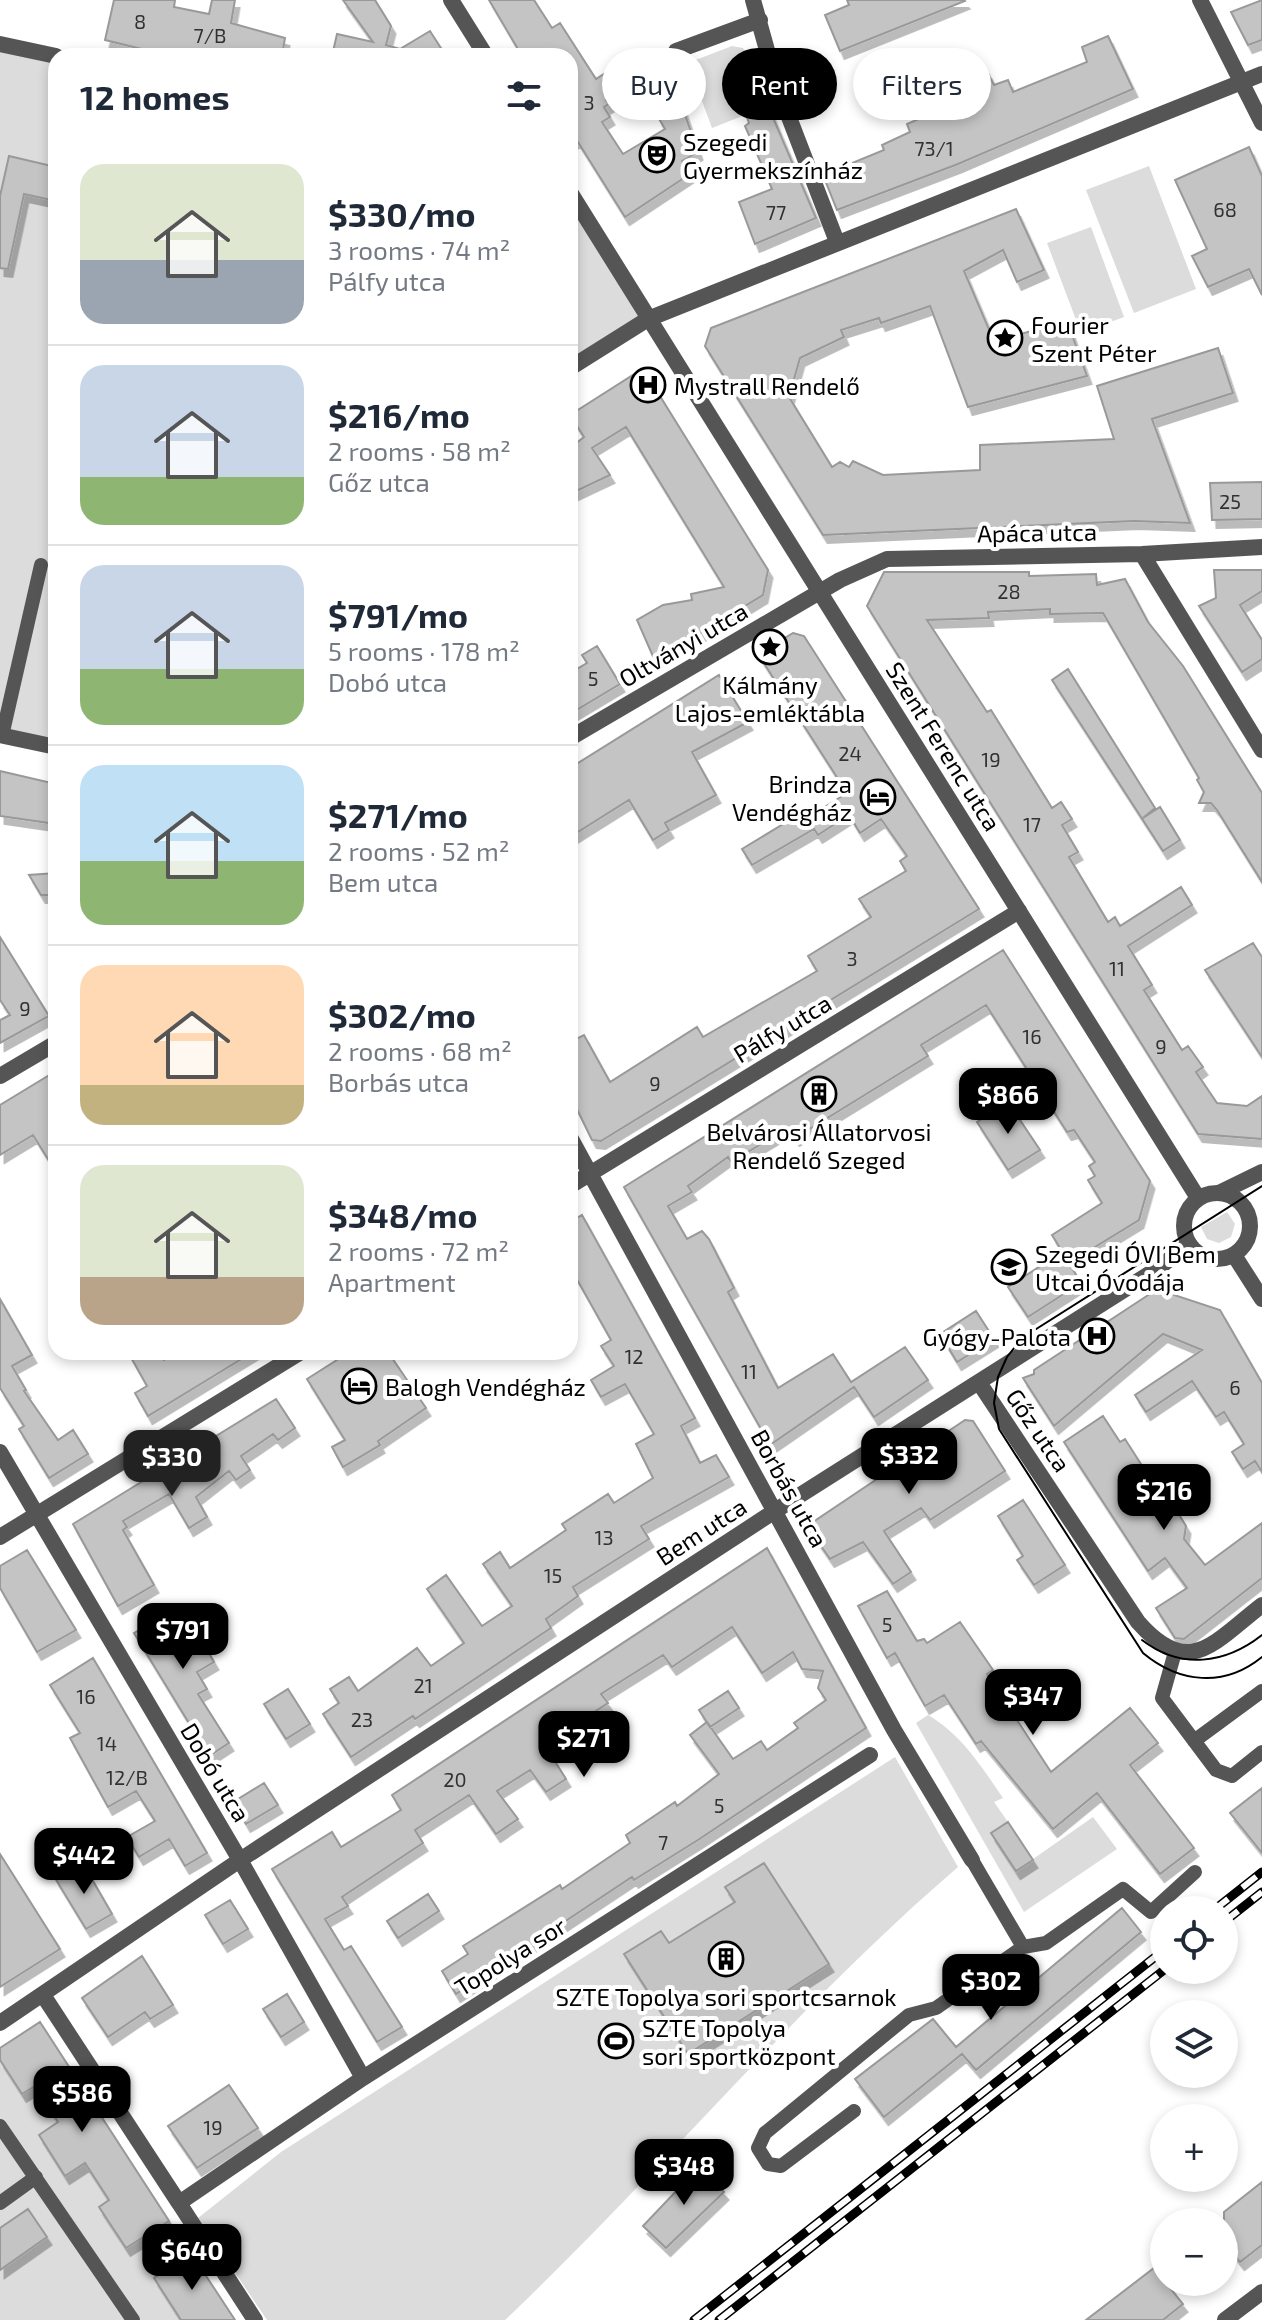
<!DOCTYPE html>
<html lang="en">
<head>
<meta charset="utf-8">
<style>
  :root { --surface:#fff; --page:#f2f2f3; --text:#1f2937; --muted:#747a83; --line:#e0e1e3; --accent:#000 }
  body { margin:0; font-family:"Exo 2",sans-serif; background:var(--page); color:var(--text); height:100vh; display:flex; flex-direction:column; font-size:30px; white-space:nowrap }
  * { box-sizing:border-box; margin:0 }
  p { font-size:26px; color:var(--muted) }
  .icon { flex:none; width:44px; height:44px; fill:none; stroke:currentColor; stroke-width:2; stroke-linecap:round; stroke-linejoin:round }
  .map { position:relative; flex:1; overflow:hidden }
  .side { position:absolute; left:48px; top:48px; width:530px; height:1312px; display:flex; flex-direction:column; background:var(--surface); border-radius:24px; box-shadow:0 4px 12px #0003 }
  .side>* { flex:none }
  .top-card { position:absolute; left:602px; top:48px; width:540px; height:72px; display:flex; gap:16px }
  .fabs { position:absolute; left:1150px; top:1896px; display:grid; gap:16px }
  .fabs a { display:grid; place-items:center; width:88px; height:88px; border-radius:50%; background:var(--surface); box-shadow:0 4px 12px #0003; font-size:40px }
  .price { position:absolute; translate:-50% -68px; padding:0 18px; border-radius:16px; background:var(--accent); color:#fff; font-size:26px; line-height:52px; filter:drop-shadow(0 2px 4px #0008) }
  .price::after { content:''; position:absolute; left:50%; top:48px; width:24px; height:18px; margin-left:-12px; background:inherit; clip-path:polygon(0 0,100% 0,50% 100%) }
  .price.selected { background:#222; color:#fff }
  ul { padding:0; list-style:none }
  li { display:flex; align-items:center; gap:24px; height:200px; padding:0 32px }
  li+li { border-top:2px solid var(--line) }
  li span { display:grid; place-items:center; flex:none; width:224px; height:160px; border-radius:24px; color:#555 }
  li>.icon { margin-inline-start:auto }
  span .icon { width:96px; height:96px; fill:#fffc; stroke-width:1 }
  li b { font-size:34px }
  h2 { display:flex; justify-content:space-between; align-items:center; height:96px; padding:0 32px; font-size:34px }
  .chip { padding:0 28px; border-radius:36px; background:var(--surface); box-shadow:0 4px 12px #0003; font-size:28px; line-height:72px }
  .chip.selected { background:var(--accent); color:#fff }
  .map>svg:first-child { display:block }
  .green { fill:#dcdcdc }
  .building { fill:#c4c4c4; stroke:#999; stroke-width:2; filter:url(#shadow) }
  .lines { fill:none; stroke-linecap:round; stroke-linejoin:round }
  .service { stroke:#555; stroke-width:14 }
  .minor { stroke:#555; stroke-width:16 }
  .tertiary { stroke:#555; stroke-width:16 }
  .tram { stroke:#000; stroke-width:2 }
  .rail-casing { stroke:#000; stroke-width:9 }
  .rail { stroke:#fff; stroke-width:6; stroke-dasharray:18; stroke-linecap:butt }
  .labels { text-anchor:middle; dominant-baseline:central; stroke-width:8; stroke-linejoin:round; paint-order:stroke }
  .number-label { font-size:20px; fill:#313131 }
  .poi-label { font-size:24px; fill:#000; stroke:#fff; text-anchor:start }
  .street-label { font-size:24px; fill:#000; stroke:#fff }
</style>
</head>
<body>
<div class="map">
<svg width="1262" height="2320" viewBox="0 0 1262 2320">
  <defs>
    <filter id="shadow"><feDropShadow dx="4.5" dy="8" stdDeviation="0" flood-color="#0004"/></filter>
  </defs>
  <rect width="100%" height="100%" fill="#fff"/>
  <path class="green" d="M0 44 56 56V747L0 735Z
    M732 46 743 48 768 106 712 128 699 93 677 105 659 74Z
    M1149 166 1196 289 1134 313 1086 190Z
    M570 192 648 319 570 368Z
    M1091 227 1124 317 1081 333 1047 243Z
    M1227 1212 1235 1224 1231 1237 1219 1243 1207 1239 1201 1227Z
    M928 1715C962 1735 981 1766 1003 1798L994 1802 1008 1822 991 1834 1016 1871 1093 1817 1117 1849 1024 1912 916 1723Z
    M895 1757 958 1867C796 2006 660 2173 505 2320H267L198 2218 281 2152Z
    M40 2022 235 2320H0V2048Z"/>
  <path class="building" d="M114 0H175L174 7 209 14 212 0H235L231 23 285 38 282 56H170L105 40Z
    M343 0H375L391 26 386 45 400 49 430 31 446 56H332L337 34 373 42Z
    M489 0H534L552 28 560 23 596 79 619 64 632 83 606 100 609 104 604 107 610 117 602 122 623 154 665 129 658 117 681 103 698 152 682 161 690 174 625 217 576 139 570 143V56H522Z
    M847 0H964L965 1 840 51 825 15 849 5Z
    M1262 0V40L1248 45 1231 12Z
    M1108 36 1133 89 958 164 837 210 823 175 884 150 882 145 910 132 907 124 967 98 961 82 987 71 994 85 1008 80 1013 92 1087 62 1082 47Z
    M768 106 816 218 755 244 739 202 772 189 745 126 749 123 746 115Z
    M1249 147 1262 176V295L1249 269 1208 287 1192 256 1207 249 1175 180Z
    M9 156 56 167V201L24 194 8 269 0 268V196Z
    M1016 209 1044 270 1017 282 1003 250 964 271 990 332 994 330 999 340 1067 321 1087 376 968 407 930 306 881 323 879 318 841 330 844 337 800 358 789 397 832 467 840 462 849 467 853 461 883 475 980 470V445L1114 439 1097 386 1218 348 1233 393 1152 419 1190 523 1134 521 823 535 705 346 711 328Z
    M645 372 768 570 763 595 655 661 637 620 663 605 692 600 691 594 724 587 626 427 592 448 610 475 570 494V448L584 437 570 415 636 373Z
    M1262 482V519L1212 520 1210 483Z
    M1214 570H1262V591L1240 605 1262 640V659L1242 672 1199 606 1216 598Z
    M1029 572V576L1096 574 1097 585 1125 579 1148 622 1183 666 1262 793V882L1217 810 1211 803H1199L1204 792 1197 780 1199 778 1103 613 1050 614V609L988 612 989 618 927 620 987 712 991 710 1052 808 1061 802 1072 819 1062 825 1078 852 1069 857 1108 922 1115 917 1120 926 1181 887 1192 905 1128 946 1152 985 1144 990 1182 1050 1188 1046 1203 1067 1196 1072 1217 1103 1247 1106 1262 1096V1139L1198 1134 867 606 884 572Z
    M793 633 804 636 979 909 601 1141 592 1140 570 1095V1042L584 1035 610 1082 697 1027 703 1037 817 971 808 956 871 917 859 899 906 871 900 861 907 856 881 819 860 833 849 815 818 835 814 829 752 865 742 849 803 812 807 818 847 793 758 654Z
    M597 646 620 684 570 714V673L587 663 582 655Z
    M1068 669 1155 808 1143 818 1160 807 1180 840 1163 851 1052 680Z
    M719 675 748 722 692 752 716 795 665 823 669 830 653 840 629 800 570 837V768Z
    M0 771 56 784V824L0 816Z
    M56 873V895H41L29 875Z
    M0 937 49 1016 0 1043V1020L10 1015 0 1000Z
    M1253 943 1262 957V1057L1205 970Z
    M1003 950 1150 1181 1139 1220 1069 1263 1081 1283 1028 1317 1008 1287 1062 1252 1069 1263 1052 1235 1102 1203 1088 1180 1095 1176 1089 1166 1095 1162 1074 1130 1067 1132 986 1005 921 1045 928 1056 795 1138 788 1128 731 1162 728 1157 688 1186 692 1192 668 1206 687 1239 702 1231 709 1239 734 1288 728 1292 778 1388 833 1354 851 1382 905 1347 928 1380 874 1417 854 1387 770 1445 624 1187Z
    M56 1071V1172L33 1135 0 1155V1105Z
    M1008 1102 1040 1150 1008 1170 977 1122Z
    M582 1215 695 1418 681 1426 700 1463 716 1455 729 1477 641 1526 649 1539 573 1587 578 1596 546 1619 551 1628 415 1719 413 1716 351 1757 323 1714 339 1703 330 1689 349 1677 358 1691 417 1648 431 1666 464 1643 427 1589 446 1575 482 1626 512 1606 483 1564 500 1552 510 1568 566 1530 562 1524 608 1494 614 1503 653 1478 636 1444 654 1434 625 1384 601 1397 591 1380 614 1366 601 1346 611 1340 570 1267V1222Z
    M1162 1286 1168 1293 1220 1310 1262 1383V1472L1255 1461 1243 1469 1232 1452 1244 1444 1224 1412 1216 1417 1192 1381 1146 1412 1135 1395 1202 1350 1163 1334 1054 1426 1023 1378 1034 1374V1370Z
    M0 1299 32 1355 12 1366 26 1390 24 1391 58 1440 73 1430 88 1454 49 1478 19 1429 24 1426 0 1388Z
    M976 1311 994 1339 957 1362 940 1334Z
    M128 1352H160L164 1360 176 1352H253L148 1416 135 1393 147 1386Z
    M336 1352H388L426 1408 378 1441 380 1445 343 1467 332 1447 345 1440 307 1379 340 1358Z
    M276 1399 295 1428 278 1440 273 1434 241 1456 250 1470 236 1480 229 1471 196 1497 207 1517 189 1528 169 1494 123 1521 127 1527 123 1530 154 1585 118 1606 73 1524Z
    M1103 1416 1120 1442 1125 1439 1162 1497H1168L1186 1526 1184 1539 1205 1565 1262 1523V1578L1184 1639 1175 1638 1156 1608 1187 1588 1165 1558 1148 1571 1064 1442Z
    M965 1420 973 1421 1005 1471 930 1520 921 1508 884 1531 911 1572 893 1584 863 1542 830 1559 807 1526Z
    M1023 1500 1065 1565 1034 1585 1017 1560 1023 1556 998 1516Z
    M767 1548 866 1728 698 1840 634 1880 632 1877 456 1994 442 1971 468 1954 463 1946 560 1885 562 1889 630 1843 626 1835 675 1802 677 1806 719 1774 690 1735 707 1722 733 1759 761 1741 767 1750 798 1728 794 1723 826 1700 818 1688 823 1671 802 1669 793 1652 762 1673 732 1627 672 1667 663 1655 601 1694 608 1703 576 1724 580 1731 549 1752 566 1779 546 1792 530 1770 497 1791 518 1819 496 1834 469 1795 415 1830 423 1843 342 1897 348 1906 325 1919 344 1950 351 1946 402 2027 377 2042 272 1869 332 1832 341 1847 401 1810 392 1795Z
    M27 1550 76 1630 37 1652 0 1588V1566Z
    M887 1591 917 1641 924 1639 927 1643 960 1622 993 1670 987 1674 1051 1772 1130 1708 1158 1743 1130 1765 1194 1848 1160 1874 1097 1793 1053 1829 981 1741 976 1744 944 1695 925 1706 895 1653 887 1658 858 1606Z
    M181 1605 214 1662 197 1672 207 1689 198 1694 229 1743 209 1756 134 1633Z
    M93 1658 207 1853 185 1866 169 1839 139 1857 127 1837 155 1821 136 1791 108 1807 70 1738 80 1733 50 1685Z
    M288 1689 310 1724 286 1739 264 1704Z
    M728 1691 739 1708 710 1727 699 1710Z
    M264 1783 278 1805 246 1824 233 1802Z
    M1262 1788V1853L1230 1813Z
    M1008 1822 1033 1860 1016 1871 991 1833Z
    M0 1854 60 1949 0 1987Z
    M82 1862 112 1914 86 1929 55 1878Z
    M764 1863 829 1964 688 2054 624 1954 661 1931 669 1943 735 1902 725 1887Z
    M428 1894 439 1911 398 1938 387 1921Z
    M230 1900 248 1929 223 1944 205 1915Z
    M1122 1908 1141 1932 976 2070 962 2054 884 2117 855 2079 933 2019 956 2047Z
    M142 1956 173 2005 150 2019 145 2012 108 2037 82 1998Z
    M287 1994 304 2022 281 2037 263 2009Z
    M40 2022 169 2221 126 2248 99 2207 109 2200 85 2163 65 2176 39 2135 58 2122 35 2086 22 2094 0 2060V2048Z
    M229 2085 258 2128 197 2168 168 2126Z
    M700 2166 724 2192 666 2248 643 2226Z
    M1262 2182V2245L1240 2262 1224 2242V2212Z
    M28 2209 47 2237 0 2270V2228Z
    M191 2253 235 2320H181L154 2278Z
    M1154 2268 1183 2304 1163 2320H1086Z"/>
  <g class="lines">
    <path class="service" d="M2 736 41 565
      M1175 1652 1162 1698 1216 1770 1232 1776 1262 1752
      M1194 1741 1262 1691
      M972 1860 1023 1947
      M854 2111 781 2166 768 2164 758 2148 765 2133 909 2015 936 2008 1023 1947 1046 1943 1123 1889 1151 1912 1195 1872
      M0 2126 133 2320
      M0 2203 36 2177"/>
    <path class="minor" d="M753 0 777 86 837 242
      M1200 0 1262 123
      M0 44 56 56
      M676 51 760 20
      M1142 554 1262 750
      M570 738 840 580 887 559 1142 554 1262 547
      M0 1076 56 1043
      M570 1137 894 1730 972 1860
      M570 1186 1019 911
      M1234 1255 1262 1299
      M980 1384 1138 1622C1189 1680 1213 1643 1262 1605
      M0 1452 240 1860 363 2078
      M0 1537 301 1352
      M43 1995 179 2203 363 2078 870 1755
      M0 2023 240 1860 775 1511 1157 1269 1189 1244
      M179 2203 255 2320
      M1225 2320 1262 2292"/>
    <path class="tertiary" d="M451 0 486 56
      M570 192 1198 1198
      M570 368 648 319 1262 74
      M0 735 56 747
      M1184 1226a33 33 0 1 1 66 0a33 33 0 1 1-66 0Z
      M1219 1193 1262 1172"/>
    <path class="tram" d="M1262 1186 1022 1338 1007 1357 998 1377 994 1403 999 1429 1143 1653C1179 1683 1224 1688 1262 1657
      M1142 1640C1181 1670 1225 1664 1262 1635"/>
    <g class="rail-casing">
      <path id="rail" d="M1214 1910 1262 1872
        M1224 1922 1262 1892
        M694 2320 1164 1950
        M719 2320 1164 1970"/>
    </g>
    <use href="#rail" class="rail"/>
  </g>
  <defs>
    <g id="theatre-ring" transform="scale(1.8)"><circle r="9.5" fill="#fff" stroke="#000" stroke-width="1.5"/><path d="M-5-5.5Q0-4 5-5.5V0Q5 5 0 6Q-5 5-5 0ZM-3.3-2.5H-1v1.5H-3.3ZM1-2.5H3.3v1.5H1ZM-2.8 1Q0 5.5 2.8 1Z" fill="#000"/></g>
    <g id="sight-ring" transform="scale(1.8)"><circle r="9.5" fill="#fff" stroke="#000" stroke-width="1.5"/><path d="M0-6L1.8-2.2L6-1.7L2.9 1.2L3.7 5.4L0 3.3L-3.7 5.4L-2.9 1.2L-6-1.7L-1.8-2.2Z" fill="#000"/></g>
    <g id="hospital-ring" transform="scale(1.8)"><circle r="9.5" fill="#fff" stroke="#000" stroke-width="1.5"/><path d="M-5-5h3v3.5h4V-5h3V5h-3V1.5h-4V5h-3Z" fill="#000"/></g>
    <g id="hotel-ring" transform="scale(1.8)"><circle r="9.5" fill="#fff" stroke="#000" stroke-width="1.5"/><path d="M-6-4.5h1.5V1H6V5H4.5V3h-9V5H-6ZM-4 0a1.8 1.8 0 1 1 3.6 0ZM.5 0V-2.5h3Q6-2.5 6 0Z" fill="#000"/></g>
    <g id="building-ring" transform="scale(1.8)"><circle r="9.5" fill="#fff" stroke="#000" stroke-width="1.5"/><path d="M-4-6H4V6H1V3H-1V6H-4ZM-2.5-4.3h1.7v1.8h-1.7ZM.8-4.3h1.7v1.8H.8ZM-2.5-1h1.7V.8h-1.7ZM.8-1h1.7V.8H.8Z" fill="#000"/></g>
    <g id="school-ring" transform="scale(1.8)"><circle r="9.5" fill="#fff" stroke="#000" stroke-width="1.5"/><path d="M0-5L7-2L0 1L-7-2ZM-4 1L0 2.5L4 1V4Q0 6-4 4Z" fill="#000"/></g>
    <g id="stadium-ring" transform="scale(1.8)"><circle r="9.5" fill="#fff" stroke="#000" stroke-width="1.5"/><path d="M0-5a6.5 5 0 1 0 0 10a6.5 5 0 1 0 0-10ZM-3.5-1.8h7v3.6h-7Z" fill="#000"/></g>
  </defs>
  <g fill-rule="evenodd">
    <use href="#theatre-ring" x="657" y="155"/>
    <use href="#sight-ring" x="1005" y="338"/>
    <use href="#hospital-ring" x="648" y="385"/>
    <use href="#sight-ring" x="770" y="647"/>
    <use href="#hotel-ring" x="878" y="797"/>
    <use href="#building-ring" x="819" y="1094"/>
    <use href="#school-ring" x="1009" y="1267"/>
    <use href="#hospital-ring" x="1097" y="1336"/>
    <use href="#hotel-ring" x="359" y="1386"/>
    <use href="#building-ring" x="726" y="1959"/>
    <use href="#stadium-ring" x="616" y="2041"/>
  </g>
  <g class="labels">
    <g class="number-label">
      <text x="140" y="21">8</text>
      <text x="210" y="35">7/B</text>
      <text x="589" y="102">3</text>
      <text x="934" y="148">73/1</text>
      <text x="1225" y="209">68</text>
      <text x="776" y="212">77</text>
      <text x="1230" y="501">25</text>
      <text x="1009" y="591">28</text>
      <text x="593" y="678">5</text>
      <text x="850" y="753">24</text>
      <text x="991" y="759">19</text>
      <text x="1032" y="824">17</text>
      <text x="852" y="958">3</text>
      <text x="1117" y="968">11</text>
      <text x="25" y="1008">9</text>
      <text x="1032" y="1036">16</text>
      <text x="1161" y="1046">9</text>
      <text x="655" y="1083">9</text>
      <text x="634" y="1356">12</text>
      <text x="749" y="1371">11</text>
      <text x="1235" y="1387">6</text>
      <text x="604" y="1537">13</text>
      <text x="553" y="1575">15</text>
      <text x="887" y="1624">5</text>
      <text x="423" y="1685">21</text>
      <text x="86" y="1696">16</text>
      <text x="362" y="1719">23</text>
      <text x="107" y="1743">14</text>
      <text x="127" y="1777">12/B</text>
      <text x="455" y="1779">20</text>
      <text x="719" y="1805">5</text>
      <text x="663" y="1842">7</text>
      <text x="213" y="2127">19</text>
    </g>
    <g class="poi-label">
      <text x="683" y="141">Szegedi<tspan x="683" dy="28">Gyermekszínház</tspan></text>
      <text x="1031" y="324">Fourier<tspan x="1031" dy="28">Szent Péter</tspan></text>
      <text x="674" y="385">Mystrall Rendelő</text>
      <text x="770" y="684" text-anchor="middle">Kálmány<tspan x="770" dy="28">Lajos-emléktábla</tspan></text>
      <text x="852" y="783" text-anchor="end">Brindza<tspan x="852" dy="28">Vendégház</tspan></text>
      <text x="819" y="1131" text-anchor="middle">Belvárosi Állatorvosi<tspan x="819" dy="28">Rendelő Szeged</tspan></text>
      <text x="1035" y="1253">Szegedi ÓVI Bem<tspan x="1035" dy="28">Utcai Óvodája</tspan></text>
      <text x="1071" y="1336" text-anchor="end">Gyógy-Palota</text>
      <text x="385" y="1386">Balogh Vendégház</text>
      <text x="726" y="1996" text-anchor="middle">SZTE Topolya sori sportcsarnok</text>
      <text x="642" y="2027">SZTE Topolya<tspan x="642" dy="28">sori sportközpont</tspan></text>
    </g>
    <g class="street-label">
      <text transform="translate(1037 532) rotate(-1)">Apáca utca</text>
      <text transform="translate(683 644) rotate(-30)">Oltványi utca</text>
      <text transform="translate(944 746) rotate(58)">Szent Ferenc utca</text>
      <text transform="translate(782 1028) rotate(-31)">Pálfy utca</text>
      <text transform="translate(1039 1430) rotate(56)">Gőz utca</text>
      <text transform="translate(790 1488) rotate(61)">Borbás utca</text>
      <text transform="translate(701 1531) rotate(-33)">Bem utca</text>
      <text transform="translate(216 1772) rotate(59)">Dobó utca</text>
      <text transform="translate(510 1956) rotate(-32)">Topolya sor</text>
    </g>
  </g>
</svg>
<div class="fabs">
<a><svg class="icon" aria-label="locate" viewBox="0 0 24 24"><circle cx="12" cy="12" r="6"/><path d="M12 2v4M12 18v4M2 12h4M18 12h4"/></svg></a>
<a><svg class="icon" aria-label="layers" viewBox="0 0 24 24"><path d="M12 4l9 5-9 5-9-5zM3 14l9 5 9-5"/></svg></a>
<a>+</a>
<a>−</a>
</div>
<b class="price" style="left:1008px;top:1136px">$866</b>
<b class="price" style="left:909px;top:1496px">$332</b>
<b class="price selected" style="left:172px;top:1498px">$330</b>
<b class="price" style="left:1164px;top:1532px">$216</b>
<b class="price" style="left:183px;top:1671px">$791</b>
<b class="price" style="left:1033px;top:1737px">$347</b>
<b class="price" style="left:584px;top:1779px">$271</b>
<b class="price" style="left:84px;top:1896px">$442</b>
<b class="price" style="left:991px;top:2022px">$302</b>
<b class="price" style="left:82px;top:2134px">$586</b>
<b class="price" style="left:684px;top:2207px">$348</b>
<b class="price" style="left:192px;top:2292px">$640</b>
<div class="top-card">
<a class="chip">Buy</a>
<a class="chip selected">Rent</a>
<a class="chip">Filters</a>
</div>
<section class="side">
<h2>12 homes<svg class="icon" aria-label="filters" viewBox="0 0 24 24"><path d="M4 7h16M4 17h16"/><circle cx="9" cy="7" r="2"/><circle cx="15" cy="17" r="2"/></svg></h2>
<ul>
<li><span style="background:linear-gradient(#dfe7d0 60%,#9aa5b1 0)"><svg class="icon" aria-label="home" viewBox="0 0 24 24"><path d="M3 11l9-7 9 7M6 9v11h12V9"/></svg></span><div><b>$330/mo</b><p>3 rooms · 74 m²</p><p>Pálfy utca</p></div></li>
<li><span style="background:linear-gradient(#c9d6e8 70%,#8fb573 0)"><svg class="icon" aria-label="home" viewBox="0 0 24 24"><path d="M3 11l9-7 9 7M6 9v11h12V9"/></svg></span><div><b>$216/mo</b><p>2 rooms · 58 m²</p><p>Gőz utca</p></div></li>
<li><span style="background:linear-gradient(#c9d6e8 65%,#8fb573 0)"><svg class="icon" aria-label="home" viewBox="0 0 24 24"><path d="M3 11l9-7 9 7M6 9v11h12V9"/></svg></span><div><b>$791/mo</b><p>5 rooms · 178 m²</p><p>Dobó utca</p></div></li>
<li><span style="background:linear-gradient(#bfe0f5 60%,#8fb573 0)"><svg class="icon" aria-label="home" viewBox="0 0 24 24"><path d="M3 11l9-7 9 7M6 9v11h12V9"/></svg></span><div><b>$271/mo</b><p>2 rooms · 52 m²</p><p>Bem utca</p></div></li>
<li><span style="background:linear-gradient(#ffd9b3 75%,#c2b280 0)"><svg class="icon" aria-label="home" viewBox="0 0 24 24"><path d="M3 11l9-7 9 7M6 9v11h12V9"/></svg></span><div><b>$302/mo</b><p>2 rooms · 68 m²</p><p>Borbás utca</p></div></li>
<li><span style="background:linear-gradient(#dfe7d0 70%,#b9a48a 0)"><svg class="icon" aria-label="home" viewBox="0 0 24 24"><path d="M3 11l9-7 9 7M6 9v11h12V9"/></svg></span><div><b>$348/mo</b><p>2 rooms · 72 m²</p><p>Apartment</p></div></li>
</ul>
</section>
</div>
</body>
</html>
